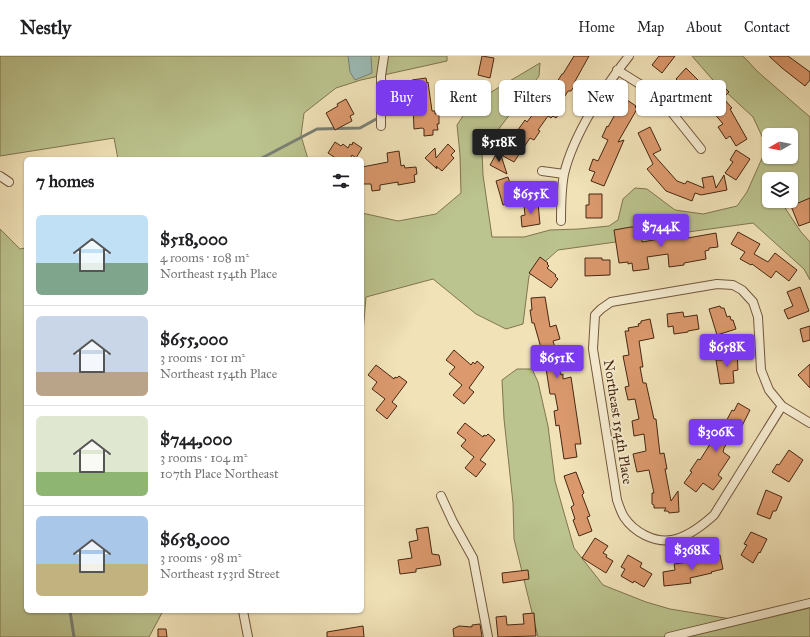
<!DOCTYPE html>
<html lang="en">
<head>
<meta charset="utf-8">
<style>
  :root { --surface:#fff; --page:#f2f2f2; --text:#202124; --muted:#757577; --line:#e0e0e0; --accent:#7c3aed }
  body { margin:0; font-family:"IM FELL Great Primer",serif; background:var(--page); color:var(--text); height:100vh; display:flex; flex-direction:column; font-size:15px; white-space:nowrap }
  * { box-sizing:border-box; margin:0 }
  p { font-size:13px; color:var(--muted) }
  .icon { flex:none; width:22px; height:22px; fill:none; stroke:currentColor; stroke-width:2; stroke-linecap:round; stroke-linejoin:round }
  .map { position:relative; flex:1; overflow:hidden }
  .drawer { position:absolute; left:24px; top:101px; width:340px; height:456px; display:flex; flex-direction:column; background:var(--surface); border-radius:6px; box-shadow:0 1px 3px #0004 }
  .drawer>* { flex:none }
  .top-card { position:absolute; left:376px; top:24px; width:374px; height:36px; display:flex; gap:8px }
  .needle { width:26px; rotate:261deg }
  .buttons { position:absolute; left:762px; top:72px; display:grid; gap:8px }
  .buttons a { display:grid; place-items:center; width:36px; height:36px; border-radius:6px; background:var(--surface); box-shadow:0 1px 3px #0004; font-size:20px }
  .price { position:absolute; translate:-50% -34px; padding:0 9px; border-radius:4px; background:var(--accent); color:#fff; font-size:13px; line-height:26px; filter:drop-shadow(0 1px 2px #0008) }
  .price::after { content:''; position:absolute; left:50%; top:24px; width:12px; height:9px; margin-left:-6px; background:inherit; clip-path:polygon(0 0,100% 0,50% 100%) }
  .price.on { background:#222; color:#fff }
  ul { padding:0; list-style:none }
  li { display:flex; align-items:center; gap:12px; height:100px; padding:0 12px }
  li+li { border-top:1px solid var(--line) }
  li span { display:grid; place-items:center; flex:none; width:112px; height:80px; border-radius:6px; color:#555 }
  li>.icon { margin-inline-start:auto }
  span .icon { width:48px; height:48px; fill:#fffc; stroke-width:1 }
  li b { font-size:17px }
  h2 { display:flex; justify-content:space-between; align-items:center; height:48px; padding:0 12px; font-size:17px }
  .chip { padding:0 14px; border-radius:6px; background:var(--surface); box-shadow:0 1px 3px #0004; font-size:14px; line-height:36px }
  .chip.on { background:var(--accent); color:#fff }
  header { display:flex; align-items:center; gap:24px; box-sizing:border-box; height:56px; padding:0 20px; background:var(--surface); border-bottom:1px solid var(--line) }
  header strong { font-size:19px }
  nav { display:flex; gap:22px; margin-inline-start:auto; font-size:14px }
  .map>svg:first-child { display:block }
  .green { fill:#bbc38e; stroke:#807550; fill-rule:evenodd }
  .water { fill:#9cbcb7; stroke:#7a8075 }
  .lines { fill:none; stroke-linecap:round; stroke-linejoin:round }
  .stream { stroke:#7a8075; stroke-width:3 }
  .building { fill:#db996d; stroke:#462712 }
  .minor-casing { stroke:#71563c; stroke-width:10 }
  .minor { stroke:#f6ecd1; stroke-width:8 }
  .labels { text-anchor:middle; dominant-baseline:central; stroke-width:3.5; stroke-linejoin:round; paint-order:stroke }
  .street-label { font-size:14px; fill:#462712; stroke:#f6ecd1 }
</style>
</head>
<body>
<header>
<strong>Nestly</strong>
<nav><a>Home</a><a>Map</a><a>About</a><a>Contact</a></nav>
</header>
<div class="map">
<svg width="810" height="581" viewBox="0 0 810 581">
  <rect width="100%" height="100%" fill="#f1e2b8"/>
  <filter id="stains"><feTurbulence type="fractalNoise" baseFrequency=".005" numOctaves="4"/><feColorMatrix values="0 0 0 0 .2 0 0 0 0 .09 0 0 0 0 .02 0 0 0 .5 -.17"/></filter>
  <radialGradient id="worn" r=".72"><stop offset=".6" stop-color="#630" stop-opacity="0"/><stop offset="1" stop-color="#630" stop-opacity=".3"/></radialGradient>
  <path class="green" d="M0 0H447V5L361 24 336 32 304 57 301 80 308 103H118L114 82 0 100Z
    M692 0H743L758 16 810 61V149L785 152 801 176 810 186V224L804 213 753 167 558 194 529 220 523 268 506 273 476 258 433 223 366 241 362 288V157L398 165 436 158 461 137 460 99 457 69 471 48 540 7 539 20 482 95 483 119 492 181H524L550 174 579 173 609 170 618 164 623 143 635 132 647 133 675 154 703 158 737 150 747 136 767 91 753 61 712 23ZM769 79H791V101H769ZM769 123H791V145H769Z
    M0 173 20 193 26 192V555H163L149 581H0Z
    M517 313H532L538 326 548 370 555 425 574 492 603 529 646 546 670 553 737 564 810 547V581H538L514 483 513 447 504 363 502 324Z"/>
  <path class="water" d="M348 0H371L372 17 355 24 350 16Z"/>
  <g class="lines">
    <path class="stream" d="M260 103 317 73 360 72 407 46
      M70 555 74 581"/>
  </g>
  <path class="building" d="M482 0 494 2 490 22 478 19Z
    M574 0H589L574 27 576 28 571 35H568L558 51 562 54 556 62 553 60 551 62 548 60 538 74 540 75 534 84 530 82 514 106 503 100 506 91 508 92 510 85 525 64 527 66 544 44 545 45 562 18H563Z
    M659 0H675L662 17 652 9Z
    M769 0H788L810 16V24L805 30 782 12Z
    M686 12 710 36 720 27 729 36 723 42 732 52 730 53 747 83 736 90 730 80 726 83 718 71 723 68 710 52 704 57 692 44 691 45 683 37 686 33 676 23Z
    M426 22 427 27 428 26 432 55H435V58L439 57V68H437L438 74H433V79L424 80V73L422 72 414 73 413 49 407 50 405 35 413 34 412 24Z
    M346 43 354 58 350 60 352 65 335 74 326 57 338 50 337 48Z
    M627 44 636 50 635 51 637 53 618 86 624 84 604 130 591 125 595 116 589 114 593 103 598 105 608 84 602 81 607 70 608 71 618 53 621 55Z
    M650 71 661 94 653 98 677 125 685 128 687 125 704 132 702 122 713 120 716 132 724 119 727 134 701 139 695 137 692 145 666 135 647 113 653 108 638 77Z
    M335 86 341 90 343 88 348 92 350 88 352 89 353 86 362 92 356 102 352 99 350 103H337L328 97Z
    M448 88 455 95 451 99 454 102 442 115 436 110 437 113 425 102 435 92 436 102Z
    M499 93 507 118 490 109Z
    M736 94 750 103 736 124 725 117 733 106 730 104Z
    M399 95 401 110 404 109 405 112 416 111 417 118 414 119 415 126 398 129V126L380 129V134L372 135 371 128H362V111L388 106 387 97Z
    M508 121 512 133 515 132 519 144 503 149 496 125Z
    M589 138H602V162H586V149H589Z
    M810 142V166L799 170 791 150Z
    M538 147 540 168 522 171 521 160 525 159 524 149Z
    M631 171H642V186L682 179V183L716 177 718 191 709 192V194L705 195 706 203 684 207V209L669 211 668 198 647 201 649 213 633 215 632 207 628 208V206L619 207 614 174Z
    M738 176 760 188 754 198 768 206 775 197 797 214 789 225 776 215 771 222 752 208 751 209 740 203 745 196 731 188Z
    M540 201 548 207 547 208 549 210 547 212 556 219 555 220 558 223 551 232 529 217Z
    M585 202H602V204H610V219L585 220Z
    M800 231 809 255 788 263 784 254 793 250 787 236Z
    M545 241 550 271 556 269 560 283 553 285 558 301 561 319 563 318V323L571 321 581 388H575L577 401 564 403 559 369 556 370 554 355 558 354 555 338H550L545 306 534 267H532L530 254H532L531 242Z
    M720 250 721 252H724L727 261 730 260 731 264H733L736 273 717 279 709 253Z
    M683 256 684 261 697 259 699 273 688 275V276L674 278 673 270 668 271 667 258Z
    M650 263 654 282 639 285 643 311H640L643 327H646L654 363H656L660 398 664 397 667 413H665L671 445 678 435 679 456 669 457 668 455H664L666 452H654V449L652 448V437H654L649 414 637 416 633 398 646 395 644 378 634 380 632 365 639 363 635 343 628 344 625 331 629 330 623 300 629 299 625 275H629L628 272 639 270 638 268 641 267V265Z
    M810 270V284L803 286 800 273Z
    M454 294 471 309 473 306 475 308 477 305 484 311 469 332 474 336 464 348 453 339 462 329 449 318 455 311 446 304Z
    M737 297 738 314 733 315 734 327 720 328 716 304H724V298Z
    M810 308V332L798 319Z
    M376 309 394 323 395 321 397 322 399 320 407 326 392 346 397 350 387 363 376 354 385 343 372 333 377 326 368 319Z
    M738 347 750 354 739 376 735 374 724 392 723 396 730 401 718 419 722 422 713 434 703 427 696 436 684 427 692 416 690 415 698 403 700 404 712 385 717 378 719 379 732 354 734 355Z
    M465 367 483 381 484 379 486 380 488 378 495 384 480 404 486 408 476 421 465 412 474 401 461 390 466 384 457 377Z
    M789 394 803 404 789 426 772 416 777 408 779 409Z
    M576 416 584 437 582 439 590 460 587 461 592 475 579 480 573 464 575 463 571 451 574 449 564 420Z
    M766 434 782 441 776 455H773L770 463 757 458Z
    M428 471 432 498 439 499 441 509 416 513V516L400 518 398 504 412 502 409 486 418 484 416 473Z
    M751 476 767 483 760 497 759 496 753 507 741 499 747 489 744 488Z
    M595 482 608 490 603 497 607 499 606 501 613 505 606 517 582 502Z
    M628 499 642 507 640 511 652 518 644 531 634 525 633 527 621 520 625 513 621 511Z
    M720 499 723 513 711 516 712 517 690 522 691 527 664 530 663 516 675 514 674 508 696 505Z
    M528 514 529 523 503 527 502 517Z
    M534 557 536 580 498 581 496 561 506 560 507 569 524 568 523 558Z
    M480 568 482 581H454L453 573 459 570 472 571V569Z
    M363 570 364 581H327V576Z
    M158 573H166L167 581H158Z"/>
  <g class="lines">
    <g class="minor-casing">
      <path id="minor" d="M617 14 651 35 665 48 701 93
        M381 70V20L384 0
        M542 115 564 118
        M0 120 9 126
        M561 165C561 149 561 134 564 118 573 80 604 31 629 0
        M782 350 714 459C703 469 688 481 672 484 654 487 634 476 624 461 621 456 619 450 617 444L593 293 595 259 601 253 611 246 717 228 733 229 742 234 753 246 758 261 761 314 769 334 782 350 810 367
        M441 440 453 466 473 502 488 581
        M243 555 248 581
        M669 581 810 547"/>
    </g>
    <use href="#minor" class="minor"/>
  </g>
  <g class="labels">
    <g class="street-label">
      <text transform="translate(618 366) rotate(81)">Northeast 154th Place</text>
    </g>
  </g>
  <rect width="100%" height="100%" filter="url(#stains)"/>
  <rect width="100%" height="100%" fill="url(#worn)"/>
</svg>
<div class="buttons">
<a><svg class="needle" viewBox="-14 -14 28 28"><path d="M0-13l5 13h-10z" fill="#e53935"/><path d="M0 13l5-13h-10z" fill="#757577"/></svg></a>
<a><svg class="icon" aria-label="layers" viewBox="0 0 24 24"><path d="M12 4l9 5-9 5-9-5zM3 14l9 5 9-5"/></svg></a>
</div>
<b class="price on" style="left:499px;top:107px">$518K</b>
<b class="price" style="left:531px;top:159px">$655K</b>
<b class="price" style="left:661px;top:192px">$744K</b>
<b class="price" style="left:727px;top:312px">$658K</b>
<b class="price" style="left:557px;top:323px">$651K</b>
<b class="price" style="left:716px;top:397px">$306K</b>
<b class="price" style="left:692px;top:515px">$368K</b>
<div class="top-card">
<a class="chip on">Buy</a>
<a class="chip">Rent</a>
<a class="chip">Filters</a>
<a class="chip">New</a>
<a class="chip">Apartment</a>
</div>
<section class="drawer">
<h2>7 homes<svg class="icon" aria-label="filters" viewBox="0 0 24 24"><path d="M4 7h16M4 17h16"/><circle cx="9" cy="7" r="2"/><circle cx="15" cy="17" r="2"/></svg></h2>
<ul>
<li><span style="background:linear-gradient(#bfe0f5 60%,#7fa58c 0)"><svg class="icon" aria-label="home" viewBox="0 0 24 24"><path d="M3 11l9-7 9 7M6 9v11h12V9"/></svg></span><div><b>$518,000</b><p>4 rooms · 108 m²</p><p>Northeast 154th Place</p></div></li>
<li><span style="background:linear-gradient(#c9d6e8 70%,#b9a48a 0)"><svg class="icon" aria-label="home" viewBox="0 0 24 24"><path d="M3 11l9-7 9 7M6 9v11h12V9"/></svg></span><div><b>$655,000</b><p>3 rooms · 101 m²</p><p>Northeast 154th Place</p></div></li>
<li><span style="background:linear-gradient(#dfe7d0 70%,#8fb573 0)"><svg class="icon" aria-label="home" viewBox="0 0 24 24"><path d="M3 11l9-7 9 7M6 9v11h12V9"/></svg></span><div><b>$744,000</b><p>3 rooms · 104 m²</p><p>107th Place Northeast</p></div></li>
<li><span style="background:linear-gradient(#a9c7e8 60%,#c2b280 0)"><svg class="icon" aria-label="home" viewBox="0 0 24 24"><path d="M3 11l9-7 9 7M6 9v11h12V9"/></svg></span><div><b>$658,000</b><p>3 rooms · 98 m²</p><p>Northeast 153rd Street</p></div></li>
</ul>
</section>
</div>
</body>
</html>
